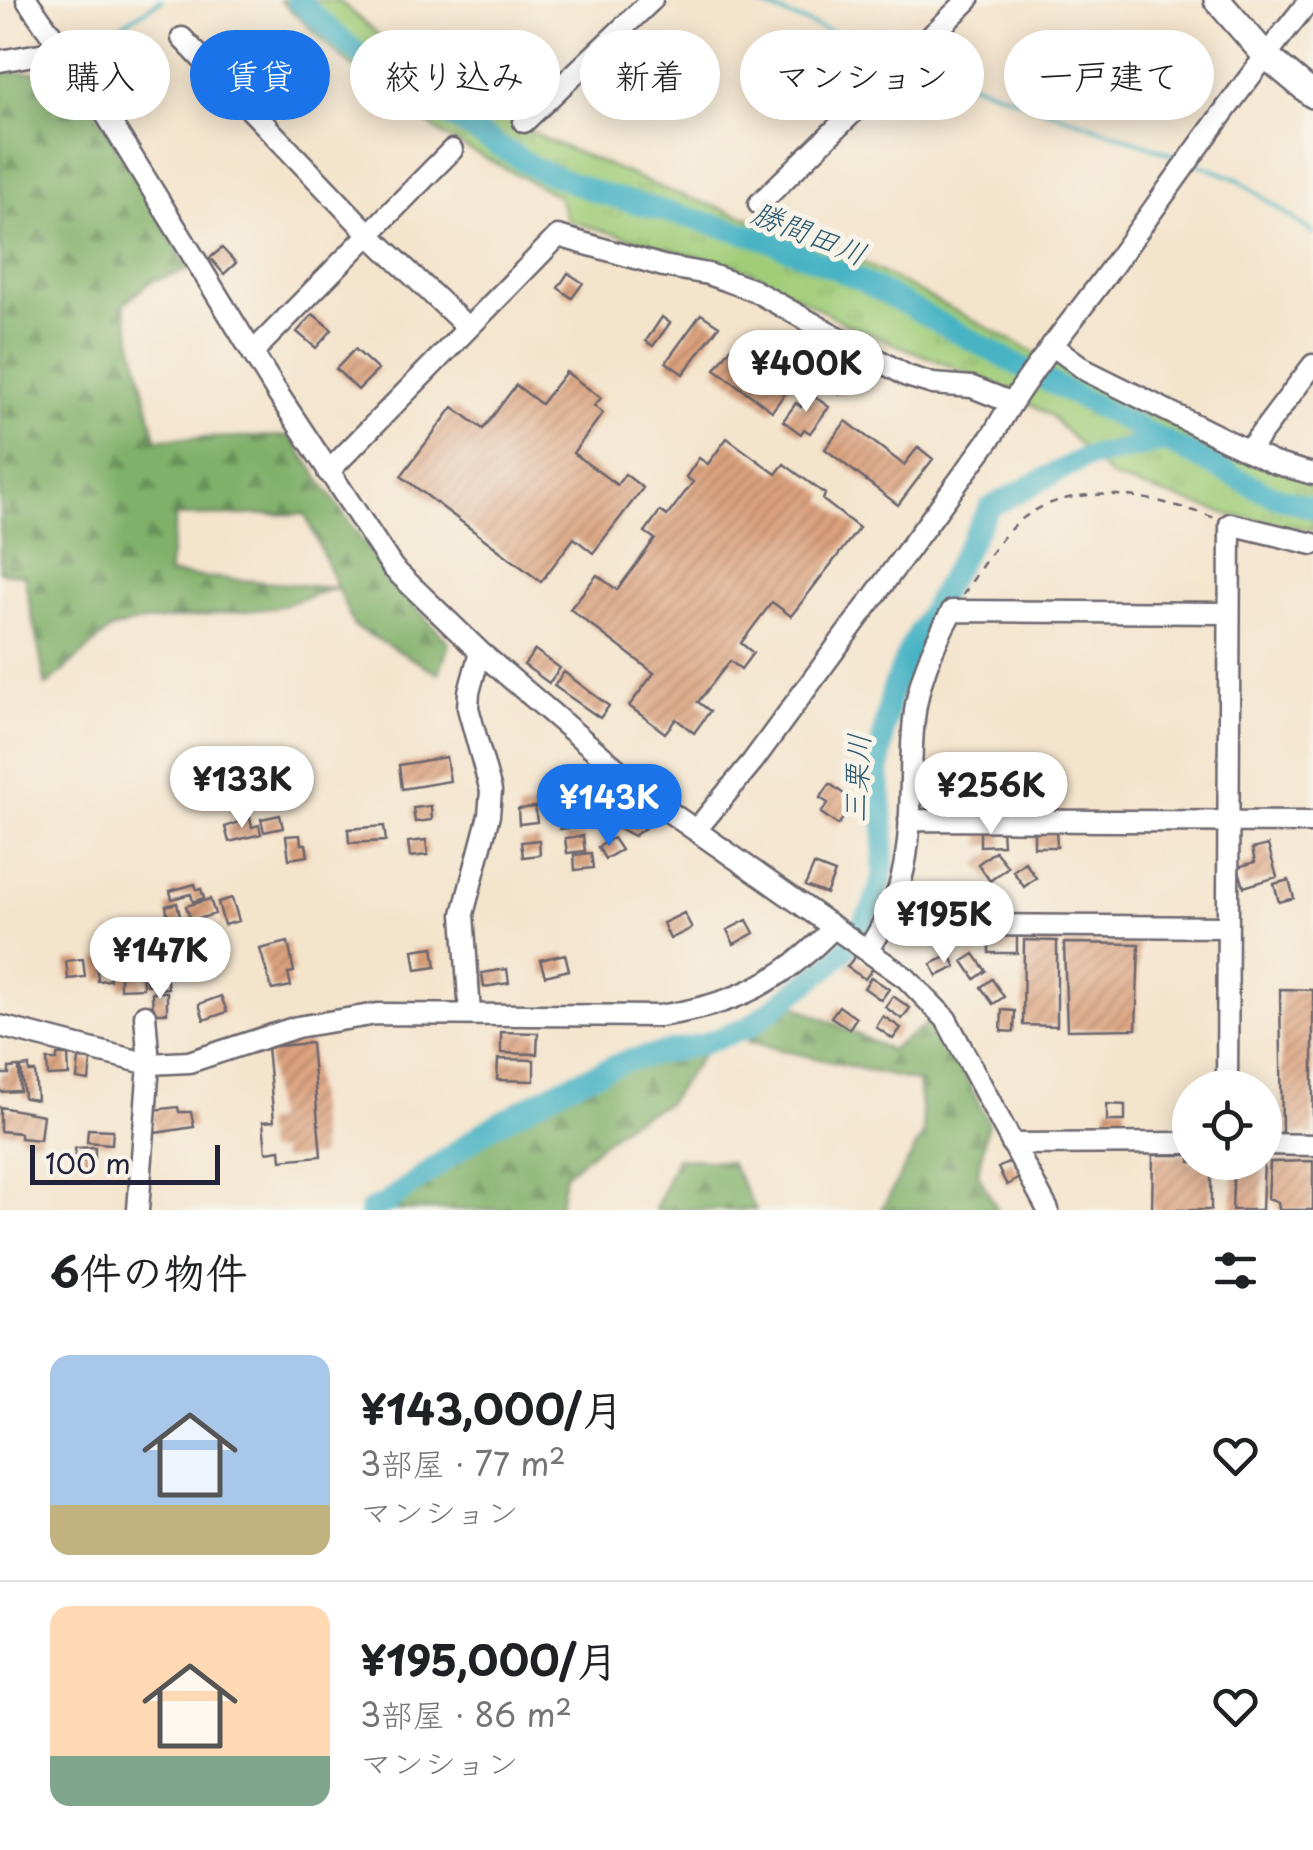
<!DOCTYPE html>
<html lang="ja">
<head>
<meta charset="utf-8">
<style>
  :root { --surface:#fff; --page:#f2f2f2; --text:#202124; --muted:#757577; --line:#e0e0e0; --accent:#1a73e8 }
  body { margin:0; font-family:"Playpen Sans","Klee One",sans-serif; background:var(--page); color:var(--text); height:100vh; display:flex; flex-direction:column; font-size:38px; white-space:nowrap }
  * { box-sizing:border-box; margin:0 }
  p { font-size:32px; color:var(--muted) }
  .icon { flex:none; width:55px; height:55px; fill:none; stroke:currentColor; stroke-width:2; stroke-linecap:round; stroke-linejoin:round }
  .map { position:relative; height:1210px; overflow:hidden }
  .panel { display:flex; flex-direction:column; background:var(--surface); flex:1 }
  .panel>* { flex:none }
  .banner { position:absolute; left:30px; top:30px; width:1255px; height:90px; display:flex; gap:20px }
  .buttons { position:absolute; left:1172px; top:1070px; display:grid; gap:20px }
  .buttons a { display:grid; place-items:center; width:110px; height:110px; border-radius:50%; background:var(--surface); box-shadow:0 5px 25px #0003; font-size:50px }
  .scale { position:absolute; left:30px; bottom:25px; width:190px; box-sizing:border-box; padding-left:10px; border:5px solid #22223b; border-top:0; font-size:28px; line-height:35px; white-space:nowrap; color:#22223b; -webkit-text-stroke:8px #f7f3e8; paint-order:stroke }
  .price { position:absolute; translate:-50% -85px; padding:0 22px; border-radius:35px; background:#fff; color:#222; font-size:32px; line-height:65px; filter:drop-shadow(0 2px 5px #0008) }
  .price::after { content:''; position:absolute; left:50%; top:60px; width:30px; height:22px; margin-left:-15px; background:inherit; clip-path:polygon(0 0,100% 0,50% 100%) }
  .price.selected { background:var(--accent); color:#fff }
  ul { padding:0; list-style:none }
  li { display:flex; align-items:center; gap:30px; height:250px; padding:0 50px }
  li+li { border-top:2px solid var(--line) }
  li span { display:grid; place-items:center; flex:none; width:280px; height:200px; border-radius:20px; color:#555 }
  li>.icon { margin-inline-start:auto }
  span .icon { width:120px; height:120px; fill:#fffc; stroke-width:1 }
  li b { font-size:42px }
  h2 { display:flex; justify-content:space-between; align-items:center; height:120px; padding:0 50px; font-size:42px }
  .chip { padding:0 35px; border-radius:45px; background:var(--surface); box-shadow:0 5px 25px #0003; font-size:35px; line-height:90px }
  .chip.selected { background:var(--accent); color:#fff }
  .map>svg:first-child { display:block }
  .grass { fill:url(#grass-tufts); stroke:#62785a; stroke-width:2.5 }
  .forest { fill:url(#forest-firs); stroke:#516952; stroke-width:2.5 }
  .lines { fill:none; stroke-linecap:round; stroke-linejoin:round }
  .stream { stroke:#47b3c4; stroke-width:4 }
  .river { stroke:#47b3c4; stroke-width:22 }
  .building { fill:url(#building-hatch) }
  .minor-casing { stroke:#6c666e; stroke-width:25 }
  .major-casing { stroke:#6c666e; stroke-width:30 }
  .path { stroke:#6c666e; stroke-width:2.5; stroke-dasharray:8 8; stroke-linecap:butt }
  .minor { stroke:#fff; stroke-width:20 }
  .major { stroke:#fff; stroke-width:25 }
  .labels { text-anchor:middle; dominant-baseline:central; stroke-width:10; stroke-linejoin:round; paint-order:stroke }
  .water-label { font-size:30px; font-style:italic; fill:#315c72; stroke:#f7f3e8 }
</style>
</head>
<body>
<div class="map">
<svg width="1313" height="1210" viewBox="0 0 1313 1210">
  <defs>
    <pattern id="grass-tufts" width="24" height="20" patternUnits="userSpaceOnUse" patternTransform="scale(2.5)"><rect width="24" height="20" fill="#a1cd79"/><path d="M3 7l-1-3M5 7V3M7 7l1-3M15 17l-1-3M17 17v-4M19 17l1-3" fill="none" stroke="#8ab06a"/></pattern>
    <pattern id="forest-firs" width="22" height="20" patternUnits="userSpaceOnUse" patternTransform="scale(2.5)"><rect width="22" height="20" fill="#80b069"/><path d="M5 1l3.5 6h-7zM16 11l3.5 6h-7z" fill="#688f58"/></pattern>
    <pattern id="building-hatch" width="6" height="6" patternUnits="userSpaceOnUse" patternTransform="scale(2.5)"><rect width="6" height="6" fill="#dca27e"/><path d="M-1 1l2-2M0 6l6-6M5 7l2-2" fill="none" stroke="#b28468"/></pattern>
  </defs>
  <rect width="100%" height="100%" fill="#f7f3e8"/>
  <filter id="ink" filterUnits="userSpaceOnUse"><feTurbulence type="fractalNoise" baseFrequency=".01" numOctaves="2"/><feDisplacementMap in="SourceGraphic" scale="20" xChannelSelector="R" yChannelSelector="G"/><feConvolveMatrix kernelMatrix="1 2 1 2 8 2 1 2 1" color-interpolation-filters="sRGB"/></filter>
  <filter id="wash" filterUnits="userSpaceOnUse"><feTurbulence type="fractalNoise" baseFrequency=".0048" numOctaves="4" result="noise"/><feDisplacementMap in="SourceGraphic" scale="40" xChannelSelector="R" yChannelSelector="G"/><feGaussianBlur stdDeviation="2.25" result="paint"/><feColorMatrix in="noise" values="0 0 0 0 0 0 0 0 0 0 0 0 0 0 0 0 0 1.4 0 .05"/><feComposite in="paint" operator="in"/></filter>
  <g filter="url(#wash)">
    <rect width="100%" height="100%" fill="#f4e4cc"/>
    <path class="grass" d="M280 0H338L414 66 547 140 667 190 833 247 1162 419 1313 483V530L1234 516 1112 478 1051 416 990 382 848 325 753 272 568 221 558 196 447 138 338 55Z"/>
    <path class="forest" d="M65 71 86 95 190 270 151 281 124 304 156 439 290 436 384 573 449 643 439 674 354 626 305 514 176 516 168 574 336 588 273 608 132 623 110 630 46 686 24 575 0 572V73Z
      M792 1004 890 1050 936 1017 988 1122 978 1174 998 1210H881L924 1133 918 1082 747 1042Z
      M710 1045 666 1104 629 1121 565 1174 559 1210H382L461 1148 582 1074Z
      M676 1158 730 1162 756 1210H655Z"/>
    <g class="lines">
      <path class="stream" d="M747 0 897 57
        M83 50 161 0
        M915 63 1180 157
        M1198 164 1237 179 1313 233"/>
      <path class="river" d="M297 0 349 46 408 91 537 169 599 193 762 238 806 256 862 281 1066 391 1271 495 1313 508
        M370 1210 386 1203 486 1130 564 1087 625 1061 699 1045 749 1027 829 966 849 945 872 909 883 876 884 829 879 778 883 733 892 691 909 650 990 507 1084 458 1167 441"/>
    </g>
    <g id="blocks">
      <path class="building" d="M222 248 236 263 224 274 210 258Z
        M568 273 583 283 572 298 558 288Z
        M313 314 332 330 316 348 297 332Z
        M701 314 719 326 683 374 666 362Z
        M662 317 670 323 653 346 646 341Z
        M736 341 793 383 772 411 715 369Z
        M812 348 832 362 819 381 799 367Z
        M355 349 378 370 358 390 336 369Z
        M836 361 854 373 839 394 822 382Z
        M566 372 601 398 594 406 603 413 573 453 617 485 625 474 643 488 593 553 574 538 541 582 401 476 453 407 483 429 516 385 541 404Z
        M811 394 829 407 810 433 804 429 801 434 783 421 796 403 801 407Z
        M846 421 904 465 918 447 933 459 898 505 825 449Z
        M727 438 776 474 784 464 825 494 823 500 859 528 791 616 772 602 741 643 753 653 741 669 730 661 698 702 710 711 694 733 676 719 665 733 629 706 654 673 570 609 597 575 617 590 655 539 645 532 660 511 667 516 693 482 686 477 699 458 708 464Z
        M535 650 560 668 549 683 524 665Z
        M564 672 609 706 600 718 554 686Z
        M446 757 450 781 402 789 399 765Z
        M590 777 597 790 576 801 569 788Z
        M830 784 855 802 838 825 821 813 828 803 820 798Z
        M561 787 562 801 545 803 543 789Z
        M631 800 643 807 639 814 650 824 634 836 612 825Z
        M431 806 432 820 415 822 413 808Z
        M535 807 537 822 519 824 518 809Z
        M576 812 578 827 560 829 558 814Z
        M280 815 283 828 264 832 261 819Z
        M250 818 252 827 259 825 261 834 229 842 225 827Z
        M384 826 386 841 349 843 348 829Z
        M980 828H1002L1003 845 980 846Z
        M1034 829H1056L1057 847H1034Z
        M300 835 301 844H306L308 856 289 859 286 836Z
        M583 836 585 851 567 853 565 838Z
        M613 838 621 850 605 859 598 847Z
        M426 840 428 855 410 857 408 842Z
        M539 840 540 855 523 857 521 842Z
        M1268 845 1277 877 1244 887 1238 867 1255 862 1252 849Z
        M995 851 1008 867 990 881 978 864Z
        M591 853 593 868 575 870 574 855Z
        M1025 862 1036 878 1024 887 1013 871Z
        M814 865 835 873 826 894 805 886Z
        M1289 880 1294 898 1279 902 1274 884Z
        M195 884 197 890 201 889 204 898 193 902 191 894 172 899 170 891Z
        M232 898 239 921 224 925 218 902Z
        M210 899 215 914 191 921 186 906Z
        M177 903 183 927 190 925 195 942 169 948 170 931 166 906Z
        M943 905H965V923H943Z
        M684 913 692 928 670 939 663 923Z
        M918 918H939V932H918Z
        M747 920 754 933 734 944 727 930Z
        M989 931 1017 932V953H989Z
        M1024 940 1057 941V1026L1023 1025Z
        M288 942 294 972 288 973 291 986 272 990 260 949Z
        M1064 943 1139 944 1136 1029 1067 1030Z
        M433 947 436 967 416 970 413 950Z
        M565 954 569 970 545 976 540 960Z
        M974 954 986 971 975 979 963 961Z
        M950 955 956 967 937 976 931 964Z
        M855 956 873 968 865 979 847 967Z
        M108 958 110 980 98 981 96 959Z
        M83 959 85 977 68 979 66 961Z
        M507 969 509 983 484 987 482 973Z
        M157 971 158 976 166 975 168 988 158 989V984L146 985 145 972Z
        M142 973 143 988 120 989V974Z
        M871 977 889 989 881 1000 864 988Z
        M992 979 1004 997 993 1004 981 987Z
        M1280 989 1313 990V1135L1282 1133Z
        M152 992H167V1013H153Z
        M221 996 227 1012 204 1020 199 1004Z
        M893 996 910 1008 902 1019 885 1007Z
        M839 1006 856 1018 849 1029 831 1017Z
        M1002 1010 1015 1011 1014 1032 1001 1031Z
        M883 1016 901 1028 893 1039 876 1027Z
        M501 1032 538 1033 537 1054 501 1053Z
        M311 1043 321 1156 281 1160 280 1150 266 1152 263 1122 274 1121 267 1047Z
        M57 1055H68L69 1075 48 1076 47 1060H57Z
        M79 1059 91 1060 89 1081 77 1079Z
        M498 1059 534 1060V1081L497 1080Z
        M29 1066V1072H35L37 1100 24 1098 21 1067Z
        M19 1067 20 1091 0 1092V1074H9V1068Z
        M1107 1104 1125 1105V1121H1107Z
        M0 1107 43 1115 40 1140 20 1138V1133L0 1131Z
        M178 1107 179 1112H191L194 1127 155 1133 152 1110Z
        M88 1129 113 1130 112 1144 87 1142Z
        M95 1147V1157H90L91 1161H76L75 1148Z
        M1153 1155H1190V1162H1211V1210H1152Z
        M1012 1161 1021 1177 1007 1185 998 1168Z
        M1313 1161V1210H1279L1278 1202 1268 1198 1270 1162Z
        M1234 1162H1264L1262 1210H1232Z"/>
    </g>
  </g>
  <g filter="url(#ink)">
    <use href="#blocks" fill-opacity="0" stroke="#6c666e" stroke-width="2.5"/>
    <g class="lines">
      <g class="minor-casing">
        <path id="minor" d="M27 0 94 95 278 394 393 568 480 652 658 804 906 978 946 1019 1048 1210
          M182 38 370 235 467 327
          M0 61 62 50
          M524 122 652 0
          M759 204 968 0
          M1052 345 1087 371 1248 451 1274 463 1313 474
          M254 351 452 150
          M1248 451 1313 365
          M328 472 558 236 663 266 708 274 753 290 907 376 933 384 972 387 1010 402
          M909 820 1313 822
          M696 830 753 761 994 433C1026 374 1070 325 1109 271 1175 180 1239 87 1310 0
          M973 925 1227 927
          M868 950C881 928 895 905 901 880 915 828 908 772 914 719 918 680 933 645 952 611L1229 613
          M470 1013 463 914 489 815 491 791 468 708 469 692 480 652
          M0 1026 149 1064 189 1062 297 1027 377 1014 659 1016C734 1005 782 982 834 927
          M1227 1088 1230 524 1313 544
          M1012 1144 1190 1143
          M1265 1144 1313 1145
          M138 1210 149 1064 145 1015"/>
      </g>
      <g class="major-casing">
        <path id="major" d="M1217 0 1265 55 1313 95"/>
      </g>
      <path class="path" d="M963 595C981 568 1000 534 1026 516 1082 478 1158 498 1215 518"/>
      <use href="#minor" class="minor"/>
      <use href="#major" class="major"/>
    </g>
  </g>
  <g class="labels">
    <g class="water-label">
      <text transform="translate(810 232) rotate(22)">勝間田川</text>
      <text transform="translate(855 778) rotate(-87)">三栗川</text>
    </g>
  </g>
</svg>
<div class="buttons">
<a><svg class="icon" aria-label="locate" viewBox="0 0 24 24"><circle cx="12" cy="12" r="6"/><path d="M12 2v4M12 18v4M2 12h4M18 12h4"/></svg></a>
</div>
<div class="scale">100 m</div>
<b class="price" style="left:806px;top:415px">¥400K</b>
<b class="price" style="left:242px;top:831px">¥133K</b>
<b class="price" style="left:991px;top:837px">¥256K</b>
<b class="price selected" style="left:609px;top:849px">¥143K</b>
<b class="price" style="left:944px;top:966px">¥195K</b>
<b class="price" style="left:160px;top:1002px">¥147K</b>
<div class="banner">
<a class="chip">購入</a>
<a class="chip selected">賃貸</a>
<a class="chip">絞り込み</a>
<a class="chip">新着</a>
<a class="chip">マンション</a>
<a class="chip">一戸建て</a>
</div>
</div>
<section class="panel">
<h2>6件の物件<svg class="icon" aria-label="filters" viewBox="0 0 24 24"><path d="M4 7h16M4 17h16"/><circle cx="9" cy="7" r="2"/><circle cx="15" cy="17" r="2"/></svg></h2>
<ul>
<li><span style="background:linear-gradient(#a9c7e8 75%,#c2b280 0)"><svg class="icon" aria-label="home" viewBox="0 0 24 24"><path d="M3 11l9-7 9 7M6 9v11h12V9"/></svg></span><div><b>¥143,000/月</b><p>3部屋 · 77 m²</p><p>マンション</p></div><svg class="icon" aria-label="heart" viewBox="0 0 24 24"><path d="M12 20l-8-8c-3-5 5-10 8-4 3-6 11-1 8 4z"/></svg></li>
<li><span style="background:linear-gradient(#ffd9b3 75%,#7fa58c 0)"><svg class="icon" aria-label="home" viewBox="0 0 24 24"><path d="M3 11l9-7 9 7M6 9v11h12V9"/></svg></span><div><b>¥195,000/月</b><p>3部屋 · 86 m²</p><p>マンション</p></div><svg class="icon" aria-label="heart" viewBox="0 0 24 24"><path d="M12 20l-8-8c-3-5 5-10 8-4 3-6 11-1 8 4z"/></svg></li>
</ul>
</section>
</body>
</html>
